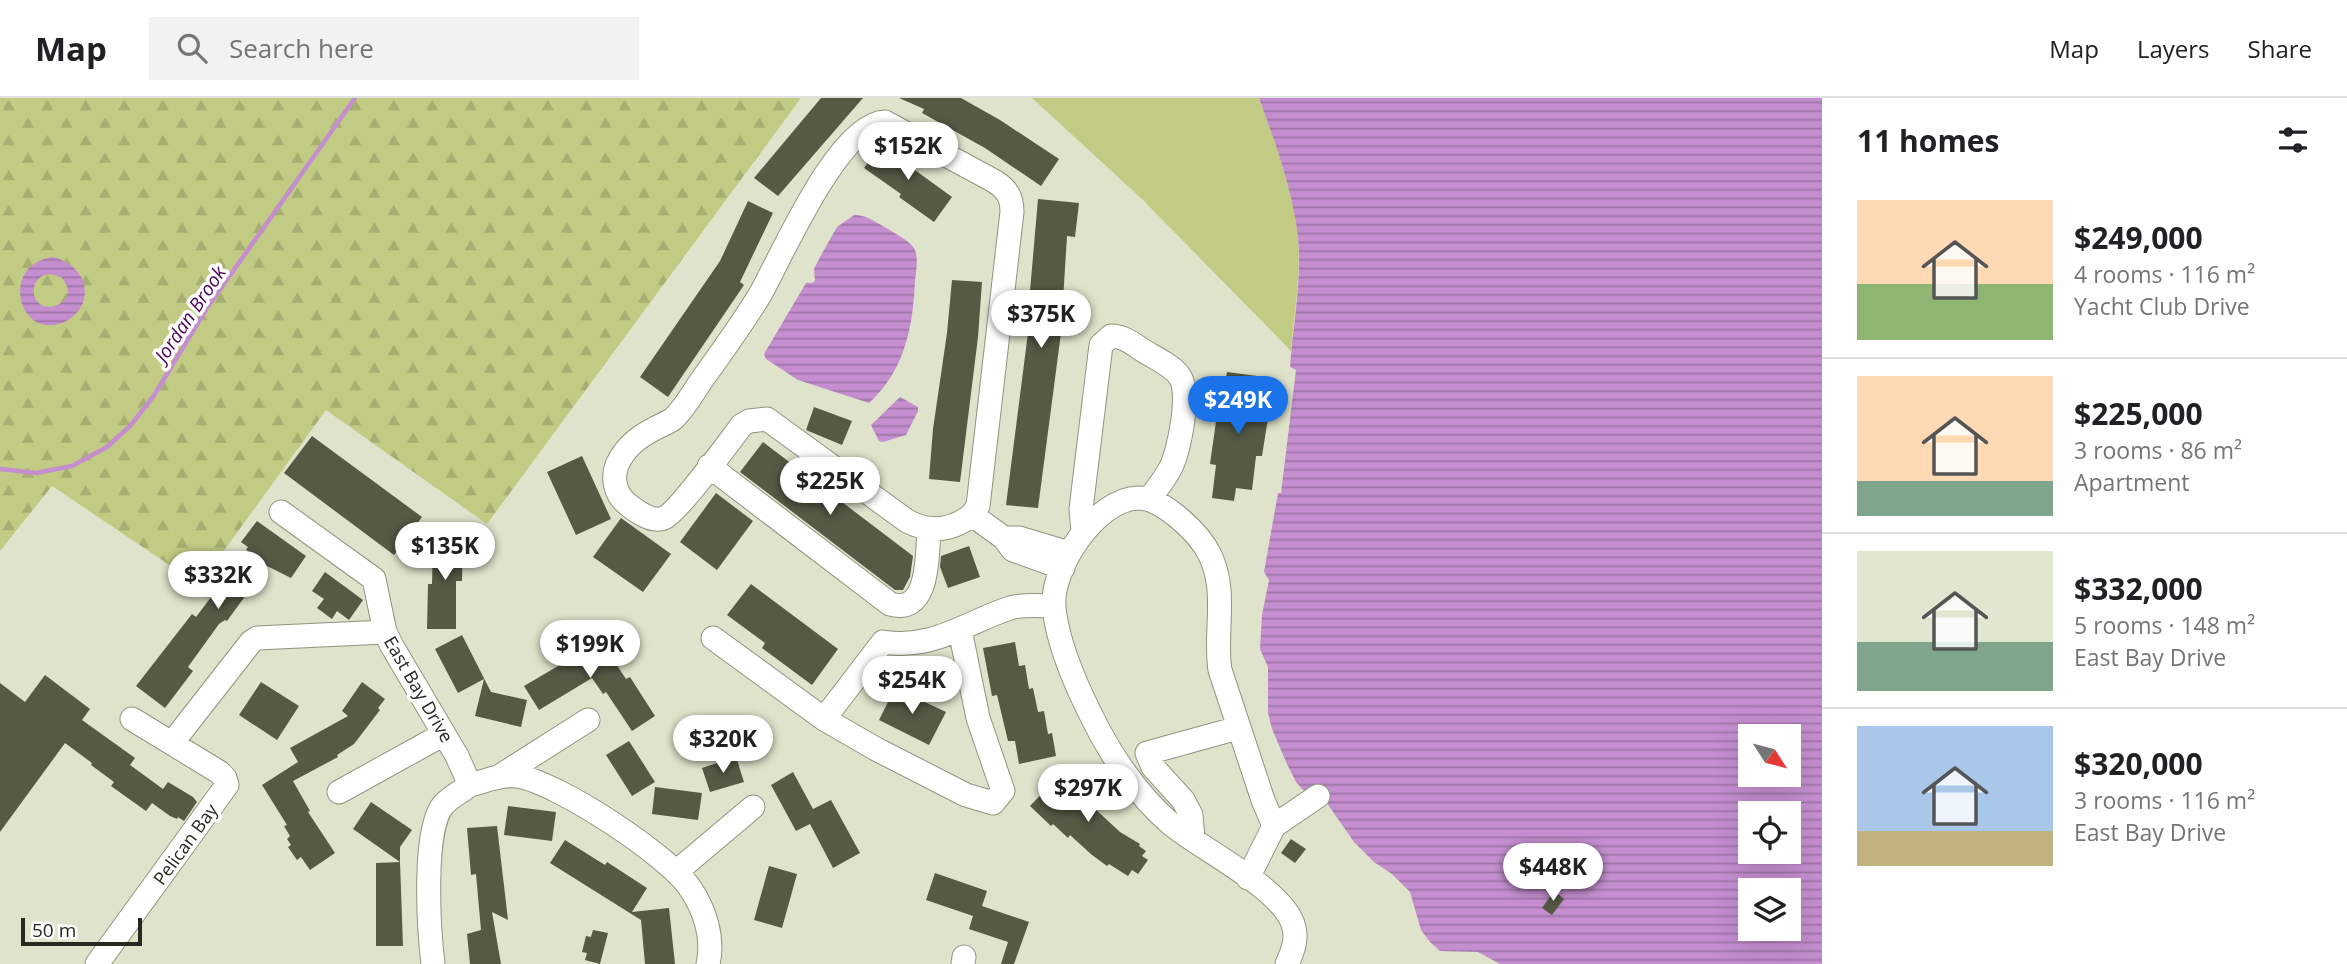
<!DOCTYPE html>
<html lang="en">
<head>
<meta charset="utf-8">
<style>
  :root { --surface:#fff; --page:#f2f2f2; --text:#202124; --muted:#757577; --line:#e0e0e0; --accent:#1a73e8 }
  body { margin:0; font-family:"Open Sans",sans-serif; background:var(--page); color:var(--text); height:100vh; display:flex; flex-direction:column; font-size:26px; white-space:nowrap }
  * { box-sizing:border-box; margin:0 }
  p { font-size:23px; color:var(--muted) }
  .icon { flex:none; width:38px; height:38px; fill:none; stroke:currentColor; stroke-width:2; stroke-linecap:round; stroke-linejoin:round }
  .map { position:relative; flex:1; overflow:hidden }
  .side { display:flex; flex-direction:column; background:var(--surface); width:525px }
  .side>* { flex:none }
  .needle { width:46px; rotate:126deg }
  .buttons { position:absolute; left:1738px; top:626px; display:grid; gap:14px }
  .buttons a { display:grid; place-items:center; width:63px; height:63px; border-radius:0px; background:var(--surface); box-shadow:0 7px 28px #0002; font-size:35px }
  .scale { position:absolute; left:21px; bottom:18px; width:121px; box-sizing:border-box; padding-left:7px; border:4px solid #27281f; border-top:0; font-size:19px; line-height:24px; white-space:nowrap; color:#27281f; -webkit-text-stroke:5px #fff; paint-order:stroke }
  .price { position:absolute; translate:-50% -60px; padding:0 16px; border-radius:24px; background:#fff; color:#222; font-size:23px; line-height:46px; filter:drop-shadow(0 2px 4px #0008) }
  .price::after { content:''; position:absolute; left:50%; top:42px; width:21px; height:16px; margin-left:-10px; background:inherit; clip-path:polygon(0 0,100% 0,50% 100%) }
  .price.selected { background:var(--accent); color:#fff }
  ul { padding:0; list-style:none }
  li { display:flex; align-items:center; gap:21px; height:175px; padding:0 35px }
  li+li { border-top:2px solid var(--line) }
  li span { display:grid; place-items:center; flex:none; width:196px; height:140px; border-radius:0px; color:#555 }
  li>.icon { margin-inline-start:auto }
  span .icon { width:84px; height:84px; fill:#fffc; stroke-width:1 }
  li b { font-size:30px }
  h2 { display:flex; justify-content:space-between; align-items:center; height:84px; padding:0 35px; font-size:30px }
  header { display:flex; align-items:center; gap:42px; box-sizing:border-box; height:98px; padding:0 35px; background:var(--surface); border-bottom:2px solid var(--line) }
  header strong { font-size:33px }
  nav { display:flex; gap:38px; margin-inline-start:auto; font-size:24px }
  .search { width:490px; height:63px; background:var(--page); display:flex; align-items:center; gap:18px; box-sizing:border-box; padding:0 24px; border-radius:0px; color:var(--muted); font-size:26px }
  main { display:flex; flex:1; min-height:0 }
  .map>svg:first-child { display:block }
  .grass { fill:#c1cb83 }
  .forest { fill:url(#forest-firs) }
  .water { fill:url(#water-rules); fill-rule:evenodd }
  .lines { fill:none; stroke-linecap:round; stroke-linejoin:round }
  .stream { stroke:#c48ecf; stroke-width:4.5 }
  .building { fill:#565944 }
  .minor-casing { stroke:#90947e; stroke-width:25 }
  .minor { stroke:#fff; stroke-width:23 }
  .labels { text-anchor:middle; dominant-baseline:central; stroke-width:7; stroke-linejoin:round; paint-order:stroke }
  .street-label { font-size:18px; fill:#27281f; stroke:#fff }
  .water-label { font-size:19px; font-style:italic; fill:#4b0357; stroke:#fff }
</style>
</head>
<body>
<header>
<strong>Map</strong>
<div class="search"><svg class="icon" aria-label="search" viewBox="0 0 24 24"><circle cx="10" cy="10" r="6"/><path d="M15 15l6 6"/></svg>Search here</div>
<nav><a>Map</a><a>Layers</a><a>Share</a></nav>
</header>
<main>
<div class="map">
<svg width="1822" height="866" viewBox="0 0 1822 866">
  <defs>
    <pattern id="forest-firs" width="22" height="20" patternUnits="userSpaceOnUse" patternTransform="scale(1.75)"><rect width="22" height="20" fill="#c1cb83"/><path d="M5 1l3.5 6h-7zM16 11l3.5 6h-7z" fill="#a6ae71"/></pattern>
    <pattern id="water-rules" width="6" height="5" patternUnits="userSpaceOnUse" patternTransform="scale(1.75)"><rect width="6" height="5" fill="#c48ecf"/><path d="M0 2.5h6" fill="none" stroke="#9f74a7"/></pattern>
  </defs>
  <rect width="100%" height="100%" fill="#e0e3cb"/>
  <path class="grass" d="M1032 0H1259C1275 45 1293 92 1298 140 1301 177 1294 217 1291 253L1142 101Z"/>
  <path class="forest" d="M0 0H801L487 426 326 312 199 487 52 388 0 453Z"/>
  <path class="water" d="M1259 0H1822V866H1500L1478 854 1440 853 1430 844 1421 832 1410 794 1392 776 1374 764 1354 744 1317 691 1305 694 1296 684 1287 666 1272 631 1268 615V569L1260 551 1262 517 1269 482 1264 474 1278 395H1281L1296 272 1290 269C1293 227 1302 182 1298 140 1293 92 1275 45 1259 0ZM1750 639H1788V677H1750ZM1750 716H1788V754H1750ZM1750 793H1788V831H1750Z
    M854 117C867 117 877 125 888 131 896 136 908 142 914 150 919 159 916 173 915 182 913 229 905 272 869 305L798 282 766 261 764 256 806 185H812L815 183 814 171 820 159 837 129Z
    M53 159C74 164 92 183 82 207 78 215 70 222 62 225 17 241 0 166 53 159ZM50 176 61 179C87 208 30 223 34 190 35 181 42 177 50 176Z
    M900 299 918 309V313L906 337 883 344 879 343 871 327Z"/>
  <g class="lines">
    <path class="stream" d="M0 371 36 375 72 368 107 349 130 328 153 299 207 210 355 0"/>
  </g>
  <path class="building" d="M821 0H863L778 98 754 80Z
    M899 0H961L1000 22 1059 61 1041 88 985 50 922 15 924 11Z
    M882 44 910 64 908 67 952 99 934 124 899 99 901 96 864 70Z
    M1038 101 1079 105 1075 139 1067 138 1061 235 1038 410 1006 407 1029 227 1030 193Z
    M748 103 773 115 740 184 744 187 668 299 640 279 720 163Z
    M952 182 982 184 978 239 960 384 929 381 933 331 947 235Z
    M1227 274 1257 278 1255 289 1260 290 1257 313 1269 314 1262 358H1256L1252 392 1236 390 1234 403 1212 400 1216 367 1210 366 1220 295H1224Z
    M814 309 852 323 842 347 806 332Z
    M312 338 422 419 394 457 284 375Z
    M763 344 913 458 910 479 903 492H895L740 374Z
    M582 358 611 421 576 437 547 374Z
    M716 395 753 423 717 472 680 444Z
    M621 420 671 456 643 494 593 459Z
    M257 423 306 458 291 480 267 468 227 523 225 522 219 526 188 569 193 573 165 610 136 588 192 516 196 519 227 478 229 479 248 453 246 452 248 449 241 444Z
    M433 437 463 438 462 483H456V531H427L428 486H432Z
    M969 448 980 479 948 490 940 469 941 458Z
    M325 474 363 502 349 522 337 513 332 521 317 510 324 501 312 493Z
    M751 486 838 551 812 587 762 550 765 545 727 517Z
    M563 525 584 554 601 543 626 581 630 579 655 618 632 633 606 594 603 596 592 580 539 612 524 588 570 561 550 534Z
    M462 537 491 594 527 602 521 629 475 618 484 581 458 595 435 551Z
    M1015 544 1019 568 1025 567 1029 591 1033 590 1038 614 1044 613 1048 636 1052 635 1056 658 1019 666 1015 643H1008L997 597 992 598 983 550Z
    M45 577 90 611 82 622 135 660 130 667 163 691 168 684 193 699 197 704 184 723 178 719 177 721 170 718 152 705 146 713 111 688 114 684 91 667 92 665 65 645 0 734V585L25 604Z
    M261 584 299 608 277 642 239 617Z
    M362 584 385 601 378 610 380 612 354 646 337 657 338 659 293 683 310 713 308 714 335 755 310 772 301 759 297 762 288 749 291 747 287 741 290 738 284 728 287 727 262 687 298 664 290 650 348 618 342 613Z
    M895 590 946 614 929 647 879 622Z
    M629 643 655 684 632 698 606 657Z
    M736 659 744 684 710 694 702 670Z
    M1066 671H1071L1089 688 1080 697 1120 734 1140 746 1139 748 1146 753 1142 758 1148 762 1138 776 1132 772 1128 778 1109 766 1107 768 1092 757 1070 737 1068 740 1053 726 1051 728 1030 708Z
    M793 674 813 711 831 702 860 755 833 770 810 726 796 733 771 687Z
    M655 689 702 695 698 722 652 716Z
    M371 704 412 732 400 749V764L353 731Z
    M508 708 556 714 552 743 504 737Z
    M497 728 508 822 492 814 501 866H470L467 836 481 832 476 776 471 777 467 730Z
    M1291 741 1306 751 1295 765 1281 755Z
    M565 742 605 767 607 764 647 790 632 814 669 810 675 866H645L641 822 550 765Z
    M400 764 403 848H376V765Z
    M769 768 797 776 782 830 754 822Z
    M935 775 987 793 982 808 1029 824 1014 866H1001L1008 844 969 831 973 818 926 802Z
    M1554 793 1564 801 1552 817 1542 810Z
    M593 832 608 835 600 866 585 862 587 855 582 854 586 838 591 839Z"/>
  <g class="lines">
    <g class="minor-casing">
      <path id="minor" d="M709 368 890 506C930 518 927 456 929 432
        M281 414 374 481 385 534 392 548 457 658 470 687C462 693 451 699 444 706 422 730 429 833 433 866
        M972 417C951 433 930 435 907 423L767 321 749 323 742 327C729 344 678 414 664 420 651 425 636 413 626 405 615 395 612 380 617 367 625 349 638 339 654 331 661 327 667 325 673 321 684 311 693 295 701 283 722 254 743 225 761 195 782 157 839 25 885 24L994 83C1007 91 1012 99 1012 114L978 408 972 417 1004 440
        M1083 434 1081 411 1101 247 1111 238C1126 238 1136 249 1149 256 1159 262 1174 269 1180 279 1191 294 1179 353 1171 369 1165 381 1157 391 1149 401
        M1063 470 1013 452 1004 440H1019L1069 455
        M713 540 824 621 876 651 966 697 993 705 1003 693 978 620 960 532
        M824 621 883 544C933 552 965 525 1010 510 1023 506 1040 508 1054 508
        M172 645 251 544 257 540 385 534
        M500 678 588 622
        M470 687C486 683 501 676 517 678 557 684 668 757 690 790 705 812 714 840 708 866
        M339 694 444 636
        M1274 728 1318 698
        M1193 741 1191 717 1183 702 1153 669 1147 655 1238 630
        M676 774 753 709
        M1248 780 1274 728 1263 702 1220 572C1214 534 1228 495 1210 457 1200 436 1163 400 1138 400 1096 401 1050 471 1054 510 1058 546 1074 583 1090 615 1109 655 1137 697 1171 726 1201 751 1281 790 1293 826 1298 840 1293 853 1287 866
        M97 866 227 687 225 680 219 674 132 621
        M963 866 964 859"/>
    </g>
    <use href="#minor" class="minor"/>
  </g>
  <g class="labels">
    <g class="street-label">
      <text transform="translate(419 591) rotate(60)">East Bay Drive</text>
      <text transform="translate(185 746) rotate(-54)">Pelican Bay</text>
    </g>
    <g class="water-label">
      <text transform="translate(190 216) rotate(-56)">Jordan Brook</text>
    </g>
  </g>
</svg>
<div class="buttons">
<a><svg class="needle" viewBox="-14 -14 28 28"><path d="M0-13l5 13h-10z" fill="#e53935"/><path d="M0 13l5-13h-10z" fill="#757577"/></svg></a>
<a><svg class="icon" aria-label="locate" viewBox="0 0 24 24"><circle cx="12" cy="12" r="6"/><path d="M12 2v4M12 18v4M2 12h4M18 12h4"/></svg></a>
<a><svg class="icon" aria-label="layers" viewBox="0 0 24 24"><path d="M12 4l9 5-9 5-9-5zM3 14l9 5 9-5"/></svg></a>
</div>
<div class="scale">50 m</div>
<b class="price" style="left:908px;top:84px">$152K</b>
<b class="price" style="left:1041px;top:252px">$375K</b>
<b class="price selected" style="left:1238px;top:338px">$249K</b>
<b class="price" style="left:830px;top:419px">$225K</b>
<b class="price" style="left:445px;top:484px">$135K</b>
<b class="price" style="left:218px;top:513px">$332K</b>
<b class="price" style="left:590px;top:582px">$199K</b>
<b class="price" style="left:912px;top:618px">$254K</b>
<b class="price" style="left:723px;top:677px">$320K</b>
<b class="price" style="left:1088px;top:726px">$297K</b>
<b class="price" style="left:1553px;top:805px">$448K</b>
</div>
<section class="side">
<h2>11 homes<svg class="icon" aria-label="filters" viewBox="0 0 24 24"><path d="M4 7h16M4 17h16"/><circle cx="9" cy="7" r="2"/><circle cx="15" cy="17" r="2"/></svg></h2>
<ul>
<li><span style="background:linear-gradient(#ffd9b3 60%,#8fb573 0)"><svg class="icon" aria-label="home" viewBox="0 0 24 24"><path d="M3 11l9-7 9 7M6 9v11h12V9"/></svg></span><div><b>$249,000</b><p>4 rooms · 116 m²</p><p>Yacht Club Drive</p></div></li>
<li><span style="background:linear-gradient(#ffd9b3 75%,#7fa58c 0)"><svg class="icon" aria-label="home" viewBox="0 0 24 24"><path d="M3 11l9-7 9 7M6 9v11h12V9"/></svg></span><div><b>$225,000</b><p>3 rooms · 86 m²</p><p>Apartment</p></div></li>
<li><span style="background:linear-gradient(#dfe7d0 65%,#7fa58c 0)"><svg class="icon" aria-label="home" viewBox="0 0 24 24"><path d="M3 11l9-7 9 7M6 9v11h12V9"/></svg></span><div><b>$332,000</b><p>5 rooms · 148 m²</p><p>East Bay Drive</p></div></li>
<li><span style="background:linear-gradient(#a9c7e8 75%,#c2b280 0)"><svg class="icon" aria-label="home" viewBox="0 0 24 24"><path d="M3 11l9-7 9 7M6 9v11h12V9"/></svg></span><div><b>$320,000</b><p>3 rooms · 116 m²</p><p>East Bay Drive</p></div></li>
</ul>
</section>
</main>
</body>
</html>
